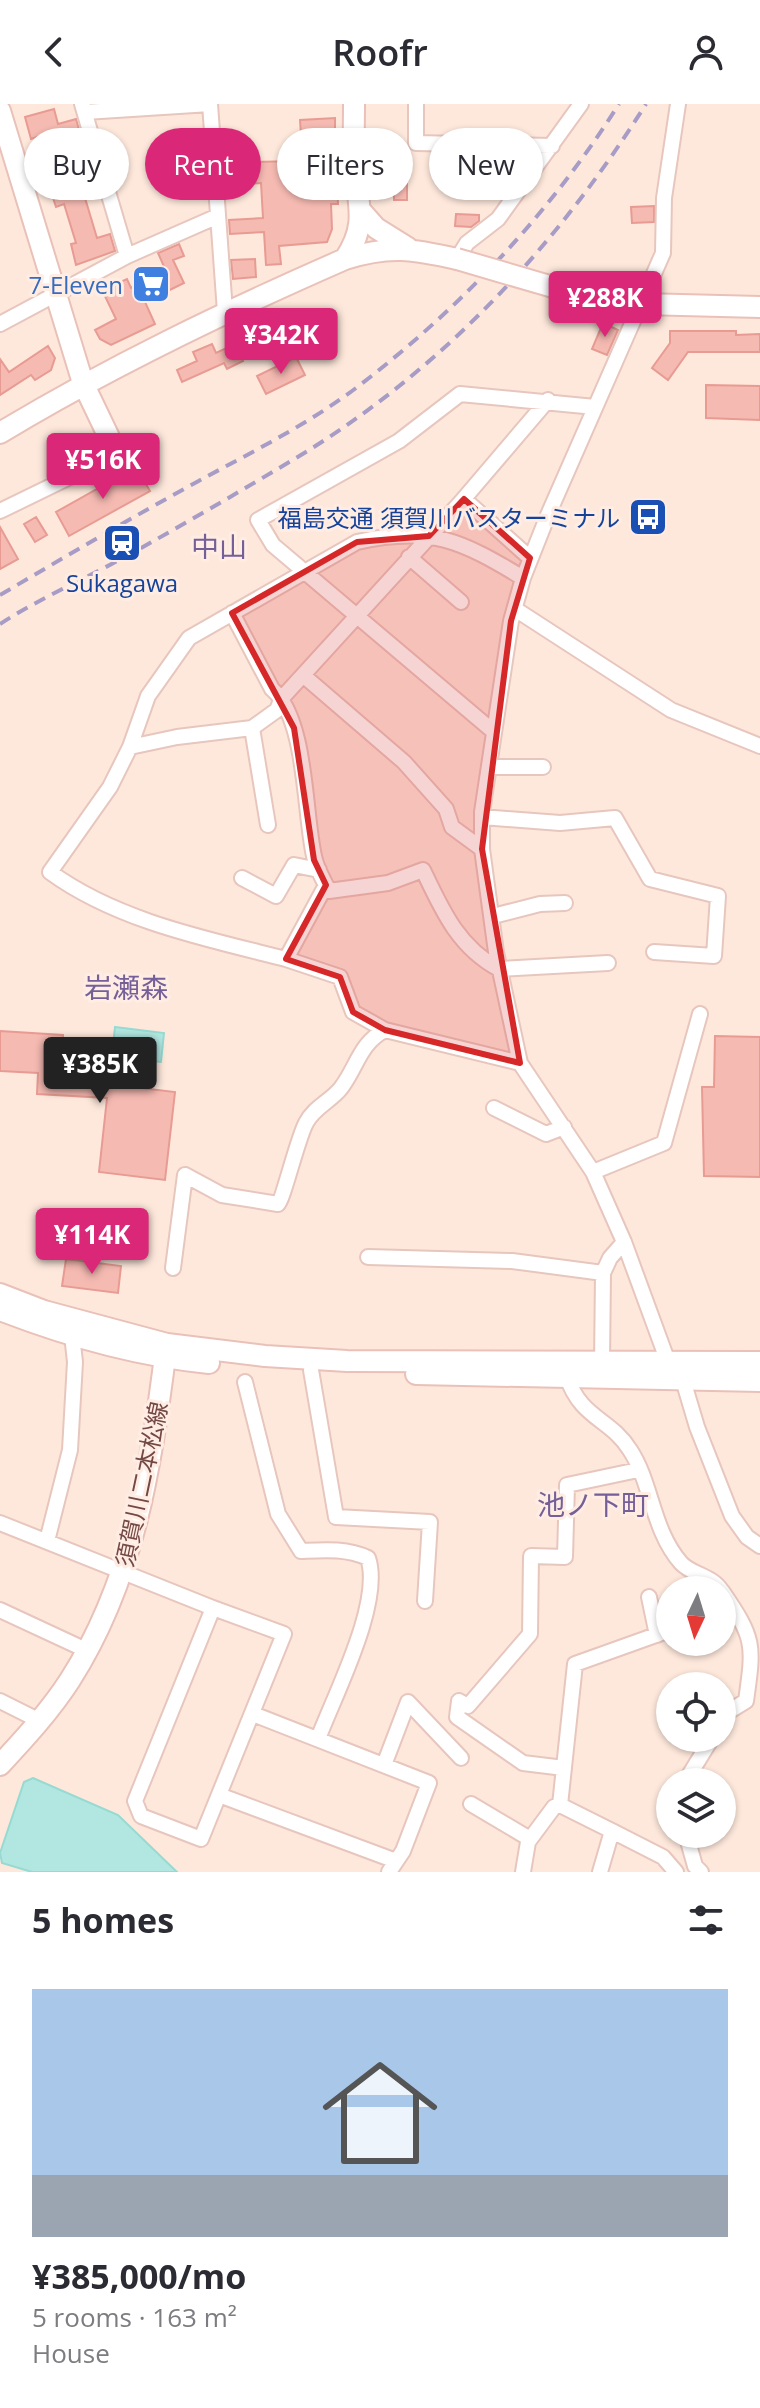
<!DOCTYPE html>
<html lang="en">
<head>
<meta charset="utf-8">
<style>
  :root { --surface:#fff; --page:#f7f7f7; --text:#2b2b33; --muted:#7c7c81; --line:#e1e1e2; --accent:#db2777 }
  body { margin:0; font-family:"Open Sans","Noto Sans JP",sans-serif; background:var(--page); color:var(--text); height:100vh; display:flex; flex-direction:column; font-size:30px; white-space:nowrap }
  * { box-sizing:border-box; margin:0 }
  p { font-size:26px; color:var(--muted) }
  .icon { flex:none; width:44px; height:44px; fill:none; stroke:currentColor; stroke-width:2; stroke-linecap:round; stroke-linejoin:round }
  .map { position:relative; height:1768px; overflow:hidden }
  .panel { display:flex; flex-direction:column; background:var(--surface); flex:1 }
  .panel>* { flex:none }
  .hud { position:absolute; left:24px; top:24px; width:712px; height:72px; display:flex; gap:16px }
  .needle { width:52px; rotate:184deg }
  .fabs { position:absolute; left:656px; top:1472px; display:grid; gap:16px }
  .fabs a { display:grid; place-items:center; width:80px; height:80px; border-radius:50%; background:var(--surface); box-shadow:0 2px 6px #0004; font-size:40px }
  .price { position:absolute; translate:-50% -68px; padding:0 18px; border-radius:8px; background:var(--accent); color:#fff; font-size:26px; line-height:52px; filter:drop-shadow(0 2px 4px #0008) }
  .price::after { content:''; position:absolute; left:50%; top:48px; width:24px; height:18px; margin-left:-12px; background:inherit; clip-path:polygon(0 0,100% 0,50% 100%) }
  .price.current { background:#222; color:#fff }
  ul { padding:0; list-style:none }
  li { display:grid; align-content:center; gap:16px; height:424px; padding:0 32px }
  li+li { border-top:2px solid var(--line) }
  li span { display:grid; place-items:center; height:248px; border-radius:0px; color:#555 }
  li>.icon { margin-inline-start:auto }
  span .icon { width:144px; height:144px; fill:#fffc; stroke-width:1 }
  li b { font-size:34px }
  h2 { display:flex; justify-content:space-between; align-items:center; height:96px; padding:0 32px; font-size:34px }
  .pill { padding:0 28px; border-radius:36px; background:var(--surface); box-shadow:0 2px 6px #0004; font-size:28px; line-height:72px }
  .pill.current { background:var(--accent); color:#fff }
  header { display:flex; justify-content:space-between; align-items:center; height:104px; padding:0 32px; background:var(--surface); font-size:36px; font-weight:600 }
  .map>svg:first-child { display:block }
  .water { fill:#b1e7e0; stroke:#96dad2; stroke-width:2 }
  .building { fill:#f5bab2; stroke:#e89b92; stroke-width:2 }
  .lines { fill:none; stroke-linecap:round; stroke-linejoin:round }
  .street-casing { stroke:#e7c6be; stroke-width:18 }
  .secondary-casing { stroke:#e9c1b8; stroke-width:24 }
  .street { stroke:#fff; stroke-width:14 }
  .secondary { stroke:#fff; stroke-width:20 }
  .rail { stroke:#a79cc6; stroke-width:4; stroke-dasharray:12 8; stroke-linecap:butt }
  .secondary-bridge-casing { stroke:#e9c1b8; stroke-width:24; stroke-linecap:butt }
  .secondary-bridge { stroke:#fff; stroke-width:20 }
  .marked { fill:#d62828; fill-opacity:0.2; stroke:#d62828; stroke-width:6; stroke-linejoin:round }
  .labels { text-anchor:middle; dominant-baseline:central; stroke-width:6; stroke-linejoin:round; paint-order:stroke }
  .shop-label { font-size:24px; fill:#366cbe; stroke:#ffede4; text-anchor:end }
  .transit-label { font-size:24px; fill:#164399; stroke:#ffede4; text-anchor:end }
  .street-label { font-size:24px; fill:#744844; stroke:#ffede4 }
  .quarter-label { font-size:28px; fill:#755f98; stroke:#ffede4 }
</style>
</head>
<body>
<header><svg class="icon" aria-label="back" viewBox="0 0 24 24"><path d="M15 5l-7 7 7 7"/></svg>Roofr<svg class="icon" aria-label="person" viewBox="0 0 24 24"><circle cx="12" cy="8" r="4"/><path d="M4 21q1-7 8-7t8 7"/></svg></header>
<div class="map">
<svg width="760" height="1768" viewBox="0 0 760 1768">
  <rect width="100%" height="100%" fill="#fee8dc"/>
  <path class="water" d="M115 923 164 929 161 958 112 952Z
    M33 1674 118 1711 177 1768H32L2 1759 0 1749 24 1678Z"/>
  <path class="building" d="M54 5 58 20 76 15 81 33 68 37 97 134 110 130 115 147 76 161 71 140 76 139 64 100 56 103 42 60 50 58 43 31 31 35 25 13Z
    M335 14V29L301 31 300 16Z
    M295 57 296 81 337 80 338 100H331L332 125 327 138 279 142 281 160 266 161 264 128 230 130 229 116 263 114 261 79 249 80V58Z
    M394 80H407V96H394Z
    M654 102V118L632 119 631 103Z
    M456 110 479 111V117L471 123 455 122Z
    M179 140 184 152 173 156 184 179 145 198 155 220 111 241 100 235 95 226 116 215 102 186 127 175 131 184 166 167 158 149Z
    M255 155 256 173 233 175 231 156Z
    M603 219 618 226 607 251 592 245Z
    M670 227H736V231L760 230V248H688L668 276 652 264 670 239Z
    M212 240 216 249 235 240 243 257 227 265 224 259 182 278 177 266 197 257 193 248Z
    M48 242 55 254 51 266 35 276 31 271 0 291V255L9 268Z
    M296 253 305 271 266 290 257 272Z
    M706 281 760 282V316L706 314Z
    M136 363 150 387 69 432 56 408Z
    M36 413 47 431 35 438 24 420Z
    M0 423 18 455 0 465Z
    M0 927 63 931 61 966 93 967 92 978 175 988 165 1076 99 1068 107 994 37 990 38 969 0 967Z
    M715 932 760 933V1073L704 1072 702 983H714Z
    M66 1155 121 1162 118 1189 62 1182Z"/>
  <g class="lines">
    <g class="street-casing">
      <path id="street" d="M82 0 127 152
        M210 0 225 208
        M416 0V39L552 42
        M678 0 664 94 663 149 548 411 523 474 511 517 482 708V745L496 848 520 959 593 1068 624 1138 668 1258 683 1276 697 1323 732 1412 747 1433 760 1442
        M85 8 210 0
        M457 155 467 139 498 115 581 0
        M0 220 127 152 218 112
        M464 395 530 454
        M0 407 117 350
        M409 453 461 498
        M515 505 671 606 760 642
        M232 509 272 585C307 615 304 708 314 752 316 764 323 775 329 787L388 779 423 766C442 806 458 843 499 865L608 859
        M304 572 404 658 446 705 452 723 482 745
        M252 624 268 721
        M494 628 273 441 258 416 399 337 460 290 595 303
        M130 643 177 633 252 624 277 606 282 594 461 398 548 296
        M489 663H543
        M482 713 560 719 615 714 650 775 718 792 714 852 654 848
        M242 774 276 792 294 761 319 766
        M326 781 286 855C207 835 117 817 50 768L110 683 130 643 148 592 189 534 357 438C430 421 462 437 523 474
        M493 812 540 800 565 799
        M286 855 340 873 353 908 385 926 520 959
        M494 1004 546 1030 564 1023
        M593 1068 664 1039 700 910
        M368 1153 512 1157 603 1169
        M173 1164 185 1071 222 1091 278 1100C283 1096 298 1033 306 1019 313 1004 331 997 341 984 357 963 360 939 385 926
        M602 1260 603 1169 610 1154 624 1138
        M311 1266 336 1413 430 1418 425 1497
        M567 1273C581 1315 610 1314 630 1346 652 1379 652 1426 681 1459 692 1471 711 1471 721 1486
        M245 1278 278 1410 301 1447C324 1446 346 1444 368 1454 383 1498 335 1590 318 1635
        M0 1419 213 1504 135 1697 141 1712 201 1735 284 1530 213 1504
        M47 1437 70 1346 75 1258 72 1231
        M722 1487C755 1535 754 1540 746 1597L728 1608 722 1618
        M649 1493 657 1531
        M0 1506 86 1546
        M0 1597 40 1617
        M253 1610 429 1679 403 1747 389 1768
        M384 1661 408 1598 461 1654
        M564 1664 523 1659 457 1613 459 1597 468 1602 530 1530 531 1452 565 1453 567 1381 638 1366
        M685 1678 712 1634
        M219 1691 396 1757
        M471 1700 530 1735
        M560 1701 612 1727 600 1768
        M612 1727 663 1753 676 1768
        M686 1730 695 1762 701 1768
        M523 1768 528 1738 554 1703 560 1701 575 1560 670 1526"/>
    </g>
    <g class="secondary-casing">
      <path id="secondary" d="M0 7 83 279 117 350
        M361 107 376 124 408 144
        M345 155C368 120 358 102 355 64 353 43 354 21 354 0
        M553 183 642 200 760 203
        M0 329C111 262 226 207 345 155 389 141 413 145 457 155
        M0 1190 44 1207 167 1240 265 1252 347 1257 760 1258
        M0 1206C67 1232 137 1252 209 1259
        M416 1270 760 1277
        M0 1661C25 1634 50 1607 70 1576 134 1476 152 1360 166 1244"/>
    </g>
    <use href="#street" class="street"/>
    <use href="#secondary" class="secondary"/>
    <path class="rail" d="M0 491C65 453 129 415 195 379 248 350 303 323 352 287 458 207 548 112 619 0
      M0 520C39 495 82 476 123 454 181 422 239 388 296 354 442 266 556 143 646 0"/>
    <g class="secondary-bridge-casing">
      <path id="secondary-bridge" d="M457 155 553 183"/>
    </g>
    <use href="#secondary-bridge" class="secondary-bridge"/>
  </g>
  <path class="marked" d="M464 395 530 454 511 517 482 745 520 959 385 926 353 908 340 873 286 855 326 781 314 756 294 624 232 509 357 438 429 432Z"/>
  <defs>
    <g id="supermarket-square" transform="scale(2)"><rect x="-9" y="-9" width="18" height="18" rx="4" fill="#3f7fe0" stroke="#ffede4"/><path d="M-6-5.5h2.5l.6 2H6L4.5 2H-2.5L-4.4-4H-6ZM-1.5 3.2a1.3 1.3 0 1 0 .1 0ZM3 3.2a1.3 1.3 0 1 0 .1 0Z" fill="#fff"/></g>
    <g id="bus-square" transform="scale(2)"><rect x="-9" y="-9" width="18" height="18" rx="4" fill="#1a4fb4" stroke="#ffede4"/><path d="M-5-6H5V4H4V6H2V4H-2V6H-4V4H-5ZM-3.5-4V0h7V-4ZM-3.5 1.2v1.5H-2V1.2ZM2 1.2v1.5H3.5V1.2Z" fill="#fff"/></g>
    <g id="station-square" transform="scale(2)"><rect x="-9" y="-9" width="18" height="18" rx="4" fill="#1a4fb4" stroke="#ffede4"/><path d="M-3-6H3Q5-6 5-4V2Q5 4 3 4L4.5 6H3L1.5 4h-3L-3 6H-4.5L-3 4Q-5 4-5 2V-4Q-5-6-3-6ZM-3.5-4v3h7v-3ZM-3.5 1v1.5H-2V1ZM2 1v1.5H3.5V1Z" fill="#fff"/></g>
  </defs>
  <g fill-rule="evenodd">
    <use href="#supermarket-square" x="151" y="180"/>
    <use href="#bus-square" x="648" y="413"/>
    <use href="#station-square" x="122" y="439"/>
  </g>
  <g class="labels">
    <g class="shop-label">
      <text x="123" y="180">7-Eleven</text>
    </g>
    <g class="transit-label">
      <text x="620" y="413">福島交通 須賀川バスターミナル</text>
      <text x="122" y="478" text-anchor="middle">Sukagawa</text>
    </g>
    <g class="street-label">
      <text transform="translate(141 1380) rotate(-78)">須賀川二本松線</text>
    </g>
    <g class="quarter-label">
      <text x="219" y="442">中山</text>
      <text x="126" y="883">岩瀬森</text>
      <text x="593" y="1400">池ノ下町</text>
    </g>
  </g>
</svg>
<div class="fabs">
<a><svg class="needle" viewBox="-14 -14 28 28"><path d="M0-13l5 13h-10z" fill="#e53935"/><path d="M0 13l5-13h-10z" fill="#7c7c81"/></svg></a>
<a><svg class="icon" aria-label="locate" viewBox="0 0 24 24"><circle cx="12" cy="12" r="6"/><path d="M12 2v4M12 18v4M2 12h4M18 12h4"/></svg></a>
<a><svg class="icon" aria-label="layers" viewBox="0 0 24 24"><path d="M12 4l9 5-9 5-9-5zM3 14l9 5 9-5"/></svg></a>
</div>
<b class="price" style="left:605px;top:235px">¥288K</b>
<b class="price" style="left:281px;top:272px">¥342K</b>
<b class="price" style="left:103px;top:397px">¥516K</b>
<b class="price current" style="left:100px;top:1001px">¥385K</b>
<b class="price" style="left:92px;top:1172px">¥114K</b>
<div class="hud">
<a class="pill">Buy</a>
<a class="pill current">Rent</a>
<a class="pill">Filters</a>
<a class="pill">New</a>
</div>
</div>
<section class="panel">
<h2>5 homes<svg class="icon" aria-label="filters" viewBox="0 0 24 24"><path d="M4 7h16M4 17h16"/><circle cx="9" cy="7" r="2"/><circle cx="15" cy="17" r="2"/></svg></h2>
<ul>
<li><span style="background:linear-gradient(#a9c7e8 75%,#9aa5b1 0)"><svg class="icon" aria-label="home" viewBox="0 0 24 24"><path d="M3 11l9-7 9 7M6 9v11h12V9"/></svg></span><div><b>¥385,000/mo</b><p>5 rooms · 163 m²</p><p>House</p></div></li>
</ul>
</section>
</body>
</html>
